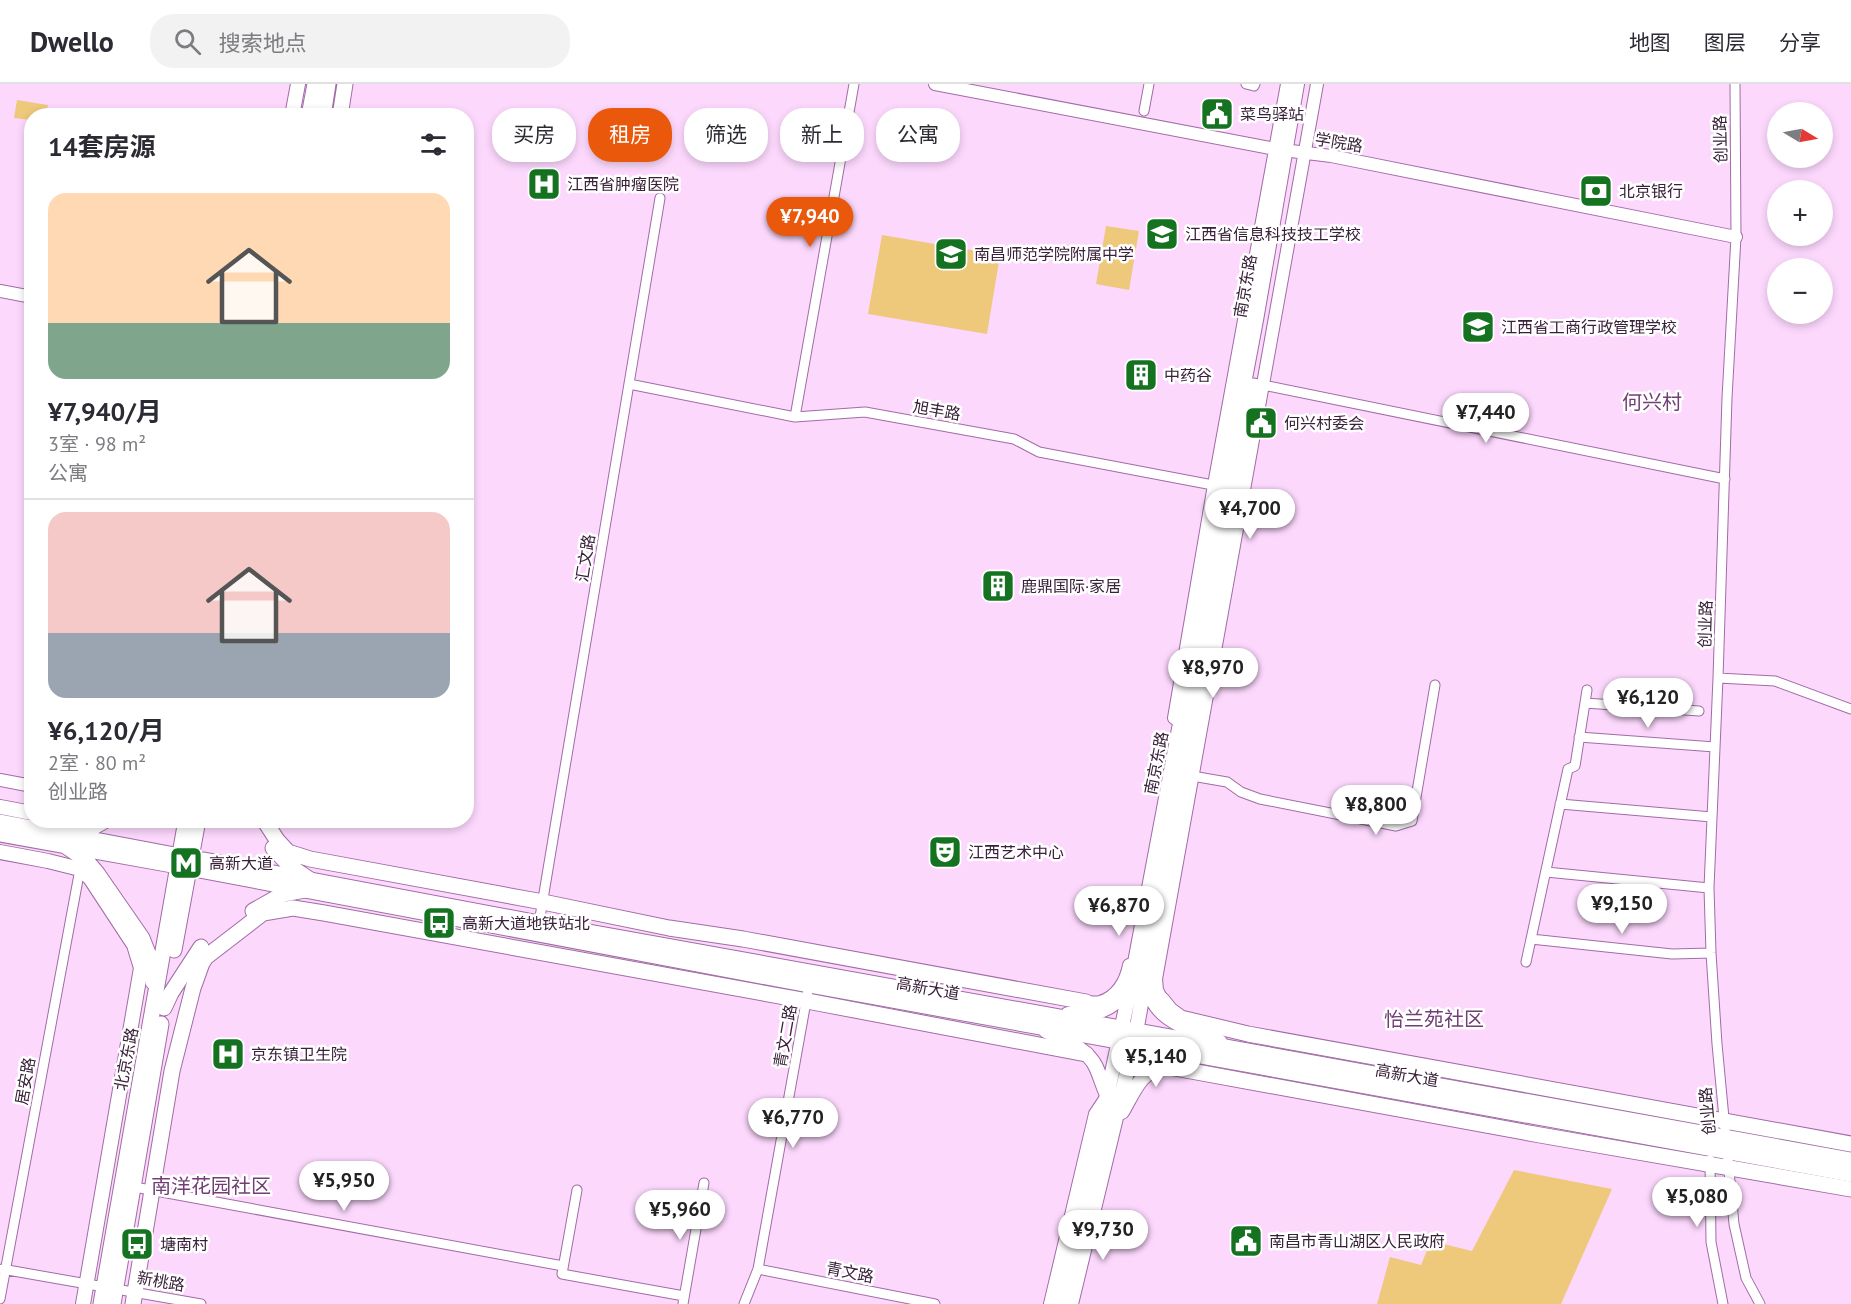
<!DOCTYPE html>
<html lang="zh">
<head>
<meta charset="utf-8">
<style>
  :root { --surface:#fff; --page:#f2f2f3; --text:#2b2b33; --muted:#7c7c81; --line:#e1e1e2; --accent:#ea580c }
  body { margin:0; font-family:"PT Sans","Noto Sans SC",sans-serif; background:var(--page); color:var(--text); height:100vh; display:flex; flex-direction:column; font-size:22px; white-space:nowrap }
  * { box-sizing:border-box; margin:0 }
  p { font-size:20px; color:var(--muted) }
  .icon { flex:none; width:33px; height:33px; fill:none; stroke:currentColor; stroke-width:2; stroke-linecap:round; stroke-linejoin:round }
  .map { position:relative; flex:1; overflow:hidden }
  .panel { position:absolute; left:24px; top:24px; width:450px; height:720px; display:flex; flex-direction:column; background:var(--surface); border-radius:24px; box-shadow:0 3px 9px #0003 }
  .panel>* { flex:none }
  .guide { position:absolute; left:492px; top:24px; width:570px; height:54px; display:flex; gap:12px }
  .needle { width:39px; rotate:100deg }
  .buttons { position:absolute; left:1767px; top:18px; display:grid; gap:12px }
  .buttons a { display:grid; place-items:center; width:66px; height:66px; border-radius:50%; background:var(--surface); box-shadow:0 3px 9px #0003; font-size:30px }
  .price { position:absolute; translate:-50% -51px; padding:0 14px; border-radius:21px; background:#fff; color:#222; font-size:20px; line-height:39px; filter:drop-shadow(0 2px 3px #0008) }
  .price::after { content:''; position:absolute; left:50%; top:36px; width:18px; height:14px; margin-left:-9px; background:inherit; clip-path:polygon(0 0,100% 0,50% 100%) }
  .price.selected { background:var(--accent); color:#fff }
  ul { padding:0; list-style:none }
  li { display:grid; align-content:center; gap:12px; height:318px; padding:0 24px }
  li+li { border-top:2px solid var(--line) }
  li span { display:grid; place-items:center; height:186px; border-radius:18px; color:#555 }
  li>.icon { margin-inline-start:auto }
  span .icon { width:108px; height:108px; fill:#fffc; stroke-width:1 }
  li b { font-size:26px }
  h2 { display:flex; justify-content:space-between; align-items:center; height:72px; padding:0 24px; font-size:26px }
  .pill { padding:0 21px; border-radius:24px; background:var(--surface); box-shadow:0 3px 9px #0003; font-size:21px; line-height:54px }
  .pill.selected { background:var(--accent); color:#fff }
  header { display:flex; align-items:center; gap:36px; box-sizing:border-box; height:84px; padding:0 30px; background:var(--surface); border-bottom:2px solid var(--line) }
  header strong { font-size:28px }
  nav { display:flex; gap:33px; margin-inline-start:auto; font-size:21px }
  .search { width:420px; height:54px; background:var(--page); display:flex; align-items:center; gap:15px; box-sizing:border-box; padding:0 21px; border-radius:24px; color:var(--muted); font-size:22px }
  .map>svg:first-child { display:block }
  .green { fill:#eec87b }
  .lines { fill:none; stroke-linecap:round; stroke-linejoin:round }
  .minor-casing { stroke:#a16ca5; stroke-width:11 }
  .tertiary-casing { stroke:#a16ca5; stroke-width:14 }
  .secondary-casing { stroke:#a16ca5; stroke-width:16 }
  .primary-casing { stroke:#a16ca5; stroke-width:17 }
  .trunk-casing { stroke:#a16ca5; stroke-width:17 }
  .minor { stroke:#fff; stroke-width:9 }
  .tertiary { stroke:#fff; stroke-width:12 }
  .secondary { stroke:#fff; stroke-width:14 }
  .primary { stroke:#fff; stroke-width:15 }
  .trunk { stroke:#fff; stroke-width:15 }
  .labels { text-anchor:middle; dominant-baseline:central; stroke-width:5; stroke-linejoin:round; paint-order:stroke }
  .poi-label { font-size:16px; fill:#382139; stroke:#fff; text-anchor:start }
  .street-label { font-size:16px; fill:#382139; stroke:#fff }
  .quarter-label { font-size:20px; fill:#713f75; stroke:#fff }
</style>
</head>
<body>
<header>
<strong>Dwello</strong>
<div class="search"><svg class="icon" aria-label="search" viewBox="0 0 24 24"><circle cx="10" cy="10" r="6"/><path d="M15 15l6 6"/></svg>搜索地点</div>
<nav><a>地图</a><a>图层</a><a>分享</a></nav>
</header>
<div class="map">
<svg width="1851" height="1220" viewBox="0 0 1851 1220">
  <rect width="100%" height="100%" fill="#fcd8fd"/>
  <path class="green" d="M17 16 48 21 46 31 32 32 31 36 14 34Z
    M1106 142 1139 147 1129 206 1096 200Z
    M882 151 1000 171 987 250 868 230Z
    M1514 1086 1612 1105 1561 1220H1377L1390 1173 1421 1181 1431 1157 1472 1167Z"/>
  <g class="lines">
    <g class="minor-casing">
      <path id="minor" d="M1246 0 1254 2 1255 0
        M1735 0 1736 153 1727 314 1718 594 1709 804 1711 869 1717 960 1734 1140 1746 1194 1760 1220
        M1144 27 1149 0
        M1253 299 1725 395
        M629 300 795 333 865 328 1014 355 1039 368 1218 402
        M795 333 854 0
        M1718 594 1775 597 1851 625
        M1585 619 1699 627
        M1579 653 1715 663
        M1192 692 1227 698 1241 708 1260 715 1396 742 1412 737 1435 601
        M1560 720 1712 733
        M1546 788 1709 804
        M539 839 660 114
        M1531 855 1672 870 1711 869
        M1526 878 1568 685 1575 682 1587 606
        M1710 1076 1711 1158 1723 1220
        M129 1102 563 1182
        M577 1106 562 1190 684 1212
        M2 1185 201 1220
        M758 1185 935 1220
        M0 1215 80 785
        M683 1220 704 1099
        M744 1220 758 1185 809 901"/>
    </g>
    <g class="tertiary-casing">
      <path id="tertiary" d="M935 0 1275 65 1331 72 1736 153
        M0 207 32 213
        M1174 634 1214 401 1287 0
        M0 696 32 702
        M1162 916 1157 906 1156 895 1317 0
        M1086 918C1090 918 1096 919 1100 918 1117 913 1126 897 1129 881
        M1050 1220 1095 1030 1105 1015"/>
    </g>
    <g class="secondary-casing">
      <path id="secondary" d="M292 32 298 0
        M0 723 32 729
        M0 768 48 777 80 785 90 794 134 861 141 884 83 1220
        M1149 898C1148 935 1192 946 1220 958
        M1068 930C1098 930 1109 928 1130 905
        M1046 947C1064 956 1087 964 1096 983 1100 992 1103 1002 1107 1011
        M1122 1028C1128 1018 1134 1004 1142 995 1155 981 1178 975 1195 972
        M1059 1220 1107 1012 1130 905 1256 236 1297 0
        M1071 1220 1134 959 1252 307"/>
    </g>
    <g class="primary-casing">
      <path id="primary" d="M309 32 315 0
        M323 32 328 0
        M340 32 345 0
        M264 736 277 756 288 768 310 775 543 818 669 844 743 855 1086 918
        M0 738 180 772
        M73 749 87 747 106 736
        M0 750 178 782
        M64 761 86 776 97 789 142 854 151 877 153 898
        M273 764 291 783 309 795
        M253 827 283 810 305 806
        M174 866 198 736
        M1162 916 1170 926 1181 934 1248 950 1851 1060
        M164 924 171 909 201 863
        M1164 982 1540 1051 1851 1105
        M101 1220 186 736
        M113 1220 161 940
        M133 1220 172 987 193 904 202 879 206 873 263 829 293 824 324 829 807 917 1086 970"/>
    </g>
    <g class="trunk-casing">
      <path id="trunk" d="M204 776 539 839 1851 1076
        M178 782 809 901 1851 1090"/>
    </g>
    <use href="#minor" class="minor"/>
    <use href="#tertiary" class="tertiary"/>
    <use href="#secondary" class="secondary"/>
    <use href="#primary" class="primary"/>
    <use href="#trunk" class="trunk"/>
  </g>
  <defs>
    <g id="civic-square" transform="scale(1.725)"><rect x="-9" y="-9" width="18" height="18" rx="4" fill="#147220" stroke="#fff"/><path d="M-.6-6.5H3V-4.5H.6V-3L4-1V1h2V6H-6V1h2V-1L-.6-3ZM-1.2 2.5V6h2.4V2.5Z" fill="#fff"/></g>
    <g id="hospital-square" transform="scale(1.725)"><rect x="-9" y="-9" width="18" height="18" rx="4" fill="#147220" stroke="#fff"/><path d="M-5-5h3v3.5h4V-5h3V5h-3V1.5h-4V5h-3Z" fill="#fff"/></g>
    <g id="bank-square" transform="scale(1.725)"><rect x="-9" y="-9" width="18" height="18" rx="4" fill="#147220" stroke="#fff"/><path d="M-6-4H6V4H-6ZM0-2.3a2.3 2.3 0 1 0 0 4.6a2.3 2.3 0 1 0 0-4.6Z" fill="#fff"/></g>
    <g id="school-square" transform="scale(1.725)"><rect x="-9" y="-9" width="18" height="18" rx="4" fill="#147220" stroke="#fff"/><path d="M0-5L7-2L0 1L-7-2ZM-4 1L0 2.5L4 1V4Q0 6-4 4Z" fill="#fff"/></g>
    <g id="university-square" transform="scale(1.725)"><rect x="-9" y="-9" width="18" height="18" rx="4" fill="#147220" stroke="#fff"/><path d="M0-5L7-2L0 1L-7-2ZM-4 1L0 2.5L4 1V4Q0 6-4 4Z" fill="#fff"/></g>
    <g id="building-square" transform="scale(1.725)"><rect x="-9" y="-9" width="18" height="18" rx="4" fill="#147220" stroke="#fff"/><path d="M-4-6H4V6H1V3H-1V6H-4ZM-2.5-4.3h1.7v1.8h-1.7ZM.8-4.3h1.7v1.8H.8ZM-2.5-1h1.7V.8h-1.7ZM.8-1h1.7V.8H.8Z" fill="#fff"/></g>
    <g id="theatre-square" transform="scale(1.725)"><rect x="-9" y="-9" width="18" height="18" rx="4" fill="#147220" stroke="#fff"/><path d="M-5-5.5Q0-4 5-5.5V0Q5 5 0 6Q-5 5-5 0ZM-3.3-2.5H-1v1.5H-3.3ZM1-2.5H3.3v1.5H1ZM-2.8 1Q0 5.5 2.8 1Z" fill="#fff"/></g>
    <g id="metro-square" transform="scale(1.725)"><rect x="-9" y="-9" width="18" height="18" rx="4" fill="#147220" stroke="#fff"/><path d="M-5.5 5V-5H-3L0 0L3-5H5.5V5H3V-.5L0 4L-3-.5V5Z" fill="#fff"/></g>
    <g id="bus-square" transform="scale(1.725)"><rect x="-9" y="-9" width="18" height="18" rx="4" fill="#147220" stroke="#fff"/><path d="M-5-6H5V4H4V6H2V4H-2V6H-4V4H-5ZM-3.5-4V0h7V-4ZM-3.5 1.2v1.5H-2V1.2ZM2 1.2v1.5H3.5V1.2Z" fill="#fff"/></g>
  </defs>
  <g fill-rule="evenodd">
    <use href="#civic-square" x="1217" y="30"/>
    <use href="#hospital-square" x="544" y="100"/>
    <use href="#bank-square" x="1596" y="107"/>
    <use href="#school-square" x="1162" y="150"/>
    <use href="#school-square" x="951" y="170"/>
    <use href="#university-square" x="1478" y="243"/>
    <use href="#building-square" x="1141" y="291"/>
    <use href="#civic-square" x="1261" y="339"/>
    <use href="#building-square" x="998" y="502"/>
    <use href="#theatre-square" x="945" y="768"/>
    <use href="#metro-square" x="186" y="779"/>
    <use href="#bus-square" x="439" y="839"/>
    <use href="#hospital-square" x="228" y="970"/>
    <use href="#civic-square" x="1246" y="1157"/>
    <use href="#bus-square" x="137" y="1160"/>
  </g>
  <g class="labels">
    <g class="poi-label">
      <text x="1240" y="30">菜鸟驿站</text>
      <text x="567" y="100">江西省肿瘤医院</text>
      <text x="1619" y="107">北京银行</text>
      <text x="1185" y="150">江西省信息科技技工学校</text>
      <text x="974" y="170">南昌师范学院附属中学</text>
      <text x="1501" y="243">江西省工商行政管理学校</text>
      <text x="1164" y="291">中药谷</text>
      <text x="1284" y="339">何兴村委会</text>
      <text x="1021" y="502">鹿鼎国际·家居</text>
      <text x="968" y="768">江西艺术中心</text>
      <text x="209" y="779">高新大道</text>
      <text x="462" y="839">高新大道地铁站北</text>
      <text x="251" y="970">京东镇卫生院</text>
      <text x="1269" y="1157">南昌市青山湖区人民政府</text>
      <text x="160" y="1160">塘南村</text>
    </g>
    <g class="street-label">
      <text transform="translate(1720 55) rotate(-91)">创业路</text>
      <text transform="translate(1339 58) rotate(9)">学院路</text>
      <text transform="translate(1245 202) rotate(-80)">南京东路</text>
      <text transform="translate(937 326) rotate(10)">旭丰路</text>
      <text transform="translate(585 474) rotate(-81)">汇文路</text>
      <text transform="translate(1705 540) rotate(-88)">创业路</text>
      <text transform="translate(1156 679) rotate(-79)">南京东路</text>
      <text transform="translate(928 904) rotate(10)">高新大道</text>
      <text transform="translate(785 952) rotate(-80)">青文二路</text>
      <text transform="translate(126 975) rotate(-79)">北京东路</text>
      <text transform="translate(1407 991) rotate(10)">高新大道</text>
      <text transform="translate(25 997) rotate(-80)">居安路</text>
      <text transform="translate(1707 1027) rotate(-95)">创业路</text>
      <text transform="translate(850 1188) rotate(11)">青文路</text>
      <text transform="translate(161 1197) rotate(10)">新桃路</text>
    </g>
    <g class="quarter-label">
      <text x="1652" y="318">何兴村</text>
      <text x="1434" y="935">怡兰苑社区</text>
      <text x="211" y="1102">南洋花园社区</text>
    </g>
  </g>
</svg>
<div class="buttons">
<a><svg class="needle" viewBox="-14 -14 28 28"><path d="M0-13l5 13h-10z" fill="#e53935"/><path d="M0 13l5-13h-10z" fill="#7c7c81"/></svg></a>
<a>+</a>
<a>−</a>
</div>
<b class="price selected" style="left:810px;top:164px">¥7,940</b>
<b class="price" style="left:1486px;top:360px">¥7,440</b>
<b class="price" style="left:1250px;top:456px">¥4,700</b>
<b class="price" style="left:1213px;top:615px">¥8,970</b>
<b class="price" style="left:1648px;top:645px">¥6,120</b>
<b class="price" style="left:1376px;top:752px">¥8,800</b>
<b class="price" style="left:1622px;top:851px">¥9,150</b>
<b class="price" style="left:1119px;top:853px">¥6,870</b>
<b class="price" style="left:1156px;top:1004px">¥5,140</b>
<b class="price" style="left:793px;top:1065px">¥6,770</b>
<b class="price" style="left:344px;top:1128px">¥5,950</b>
<b class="price" style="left:1697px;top:1144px">¥5,080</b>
<b class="price" style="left:680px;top:1157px">¥5,960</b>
<b class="price" style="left:1103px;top:1177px">¥9,730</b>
<div class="guide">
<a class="pill">买房</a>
<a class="pill selected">租房</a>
<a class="pill">筛选</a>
<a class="pill">新上</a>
<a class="pill">公寓</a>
</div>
<section class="panel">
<h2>14套房源<svg class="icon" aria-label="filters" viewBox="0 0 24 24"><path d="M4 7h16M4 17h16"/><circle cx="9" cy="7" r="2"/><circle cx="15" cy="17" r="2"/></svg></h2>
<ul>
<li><span style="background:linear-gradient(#ffd9b3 70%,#7fa58c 0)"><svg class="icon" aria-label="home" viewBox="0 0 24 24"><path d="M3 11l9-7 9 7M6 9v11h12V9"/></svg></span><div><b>¥7,940/月</b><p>3室 · 98 m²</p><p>公寓</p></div></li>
<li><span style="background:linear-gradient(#f6c9c9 65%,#9aa5b1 0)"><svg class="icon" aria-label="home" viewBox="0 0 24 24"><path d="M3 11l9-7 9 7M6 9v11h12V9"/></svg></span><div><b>¥6,120/月</b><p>2室 · 80 m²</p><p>创业路</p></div></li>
</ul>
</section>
</div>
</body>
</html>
